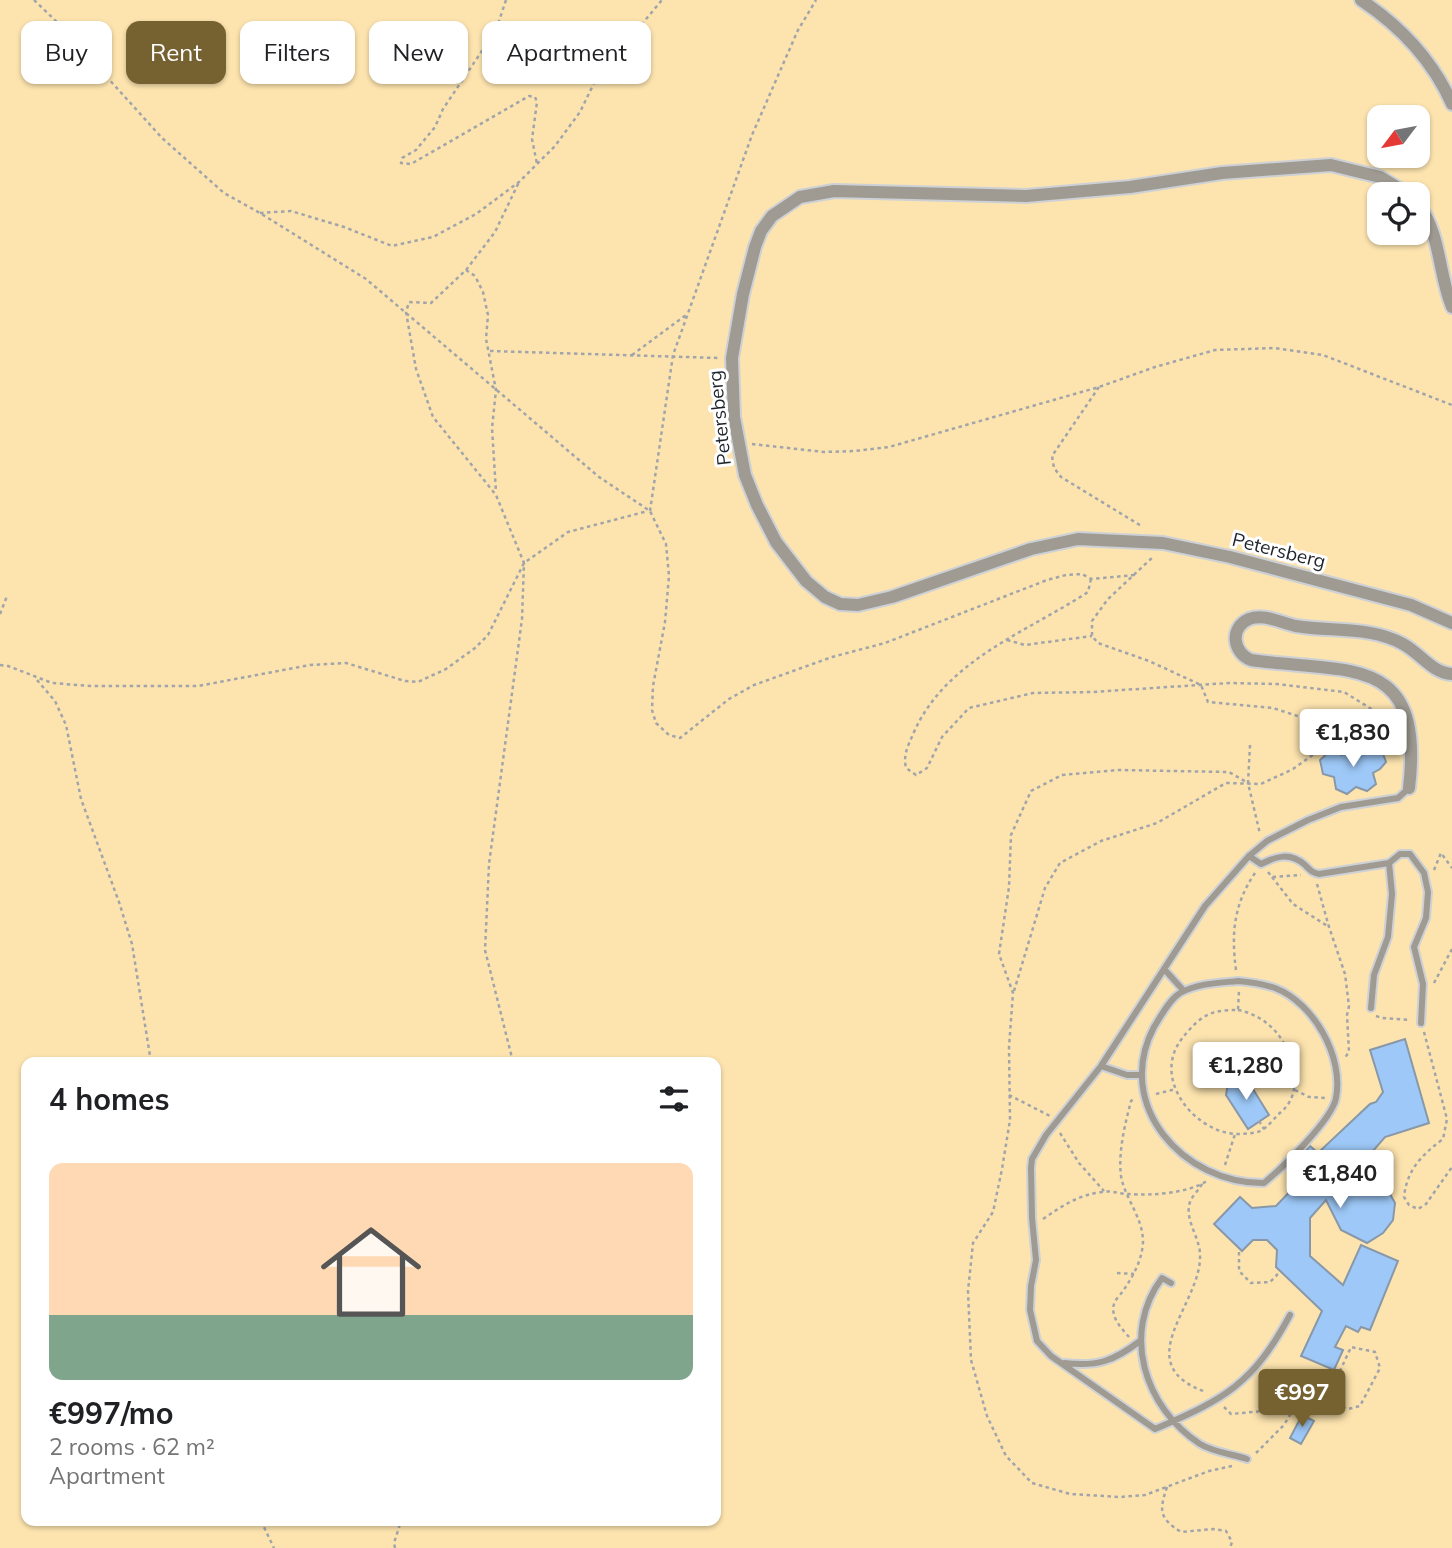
<!DOCTYPE html>
<html lang="en">
<head>
<meta charset="utf-8">
<style>
  :root { --surface:#fff; --page:#f2f2f2; --text:#202124; --muted:#757577; --accent:#766130 }
  body { margin:0; font-family:Mulish,sans-serif; background:var(--page); color:var(--text); height:100vh; display:flex; flex-direction:column; font-size:26px; white-space:nowrap }
  * { box-sizing:border-box; margin:0 }
  p { font-size:23px; color:var(--muted) }
  .icon { flex:none; width:38px; height:38px; fill:none; stroke:currentColor; stroke-width:2; stroke-linecap:round; stroke-linejoin:round }
  .map { position:relative; flex:1; overflow:hidden }
  .panel { position:absolute; left:21px; top:1057px; width:700px; height:469px; display:flex; flex-direction:column; background:var(--surface); border-radius:14px; box-shadow:0 2px 5px #0004 }
  .panel>* { flex:none }
  .guide { position:absolute; left:21px; top:21px; width:700px; height:63px; display:flex; gap:14px }
  .needle { width:46px; rotate:238deg }
  .tools { position:absolute; left:1367px; top:105px; display:grid; gap:14px }
  .tools a { display:grid; place-items:center; width:63px; height:63px; border-radius:14px; background:var(--surface); box-shadow:0 2px 5px #0004; font-size:35px }
  .price { position:absolute; translate:-50% -60px; padding:0 16px; border-radius:7px; background:#fff; color:#222; font-size:23px; line-height:46px; filter:drop-shadow(0 2px 4px #0008) }
  .price::after { content:''; position:absolute; left:50%; top:42px; width:21px; height:16px; margin-left:-10px; background:inherit; clip-path:polygon(0 0,100% 0,50% 100%) }
  .price.on { background:var(--accent); color:#fff }
  ul { padding:0; list-style:none }
  li { display:grid; align-content:center; gap:14px; height:371px; padding:0 28px }
  li span { display:grid; place-items:center; height:217px; border-radius:14px; color:#555 }
  li>.icon { margin-inline-start:auto }
  span .icon { width:126px; height:126px; fill:#fffc; stroke-width:1 }
  li b { font-size:30px }
  h2 { display:flex; justify-content:space-between; align-items:center; height:84px; padding:0 28px; font-size:30px }
  .pill { padding:0 24px; border-radius:14px; background:var(--surface); box-shadow:0 2px 5px #0004; font-size:24px; line-height:63px }
  .pill.on { background:var(--accent); color:#fff }
  .map>svg:first-child { display:block }
  .green { fill:#fde4af; fill-rule:evenodd }
  .building { fill:#9dc8f7; stroke:#8898a8; stroke-width:2 }
  .lines { fill:none; stroke-linecap:round; stroke-linejoin:round }
  .service-casing { stroke:#cdd1d6; stroke-width:10 }
  .minor-casing { stroke:#cdd1d6; stroke-width:16 }
  .path { stroke:#a1a5aa; stroke-width:2.5; stroke-dasharray:3.5 3.5; stroke-linecap:butt }
  .service { stroke:#9f9b92; stroke-width:6 }
  .minor { stroke:#9f9b92; stroke-width:12 }
  .labels { text-anchor:middle; dominant-baseline:central; stroke-width:6; stroke-linejoin:round; paint-order:stroke }
  .street-label { font-size:19px; fill:#1e242b; stroke:#fff }
</style>
</head>
<body>
<div class="map">
<svg width="1452" height="1548" viewBox="0 0 1452 1548">
  <rect width="100%" height="100%" fill="#f4f7fb"/>
  <path class="green" d="M0 0H1452V1548H0ZM1379 117H1418V156H1379ZM1379 194H1418V233H1379ZM26 1062H716V1521H26Z"/>
  <path class="building" d="M1372 746 1382 751 1386 762 1380 769 1373 773 1376 784 1367 791 1356 787 1347 794 1336 789 1334 777 1323 774 1320 760 1330 751 1342 755 1351 749 1363 754Z
    M1405 1039 1429 1123 1385 1137 1351 1176 1377 1180 1385 1185 1395 1203 1393 1220 1383 1233 1367 1243 1341 1230 1326 1200 1310 1218V1256L1343 1285 1361 1245 1398 1261 1370 1330 1361 1327 1358 1332 1346 1326 1335 1347 1343 1350 1334 1370 1301 1356 1322 1311 1276 1267 1277 1250 1267 1240H1253L1242 1251 1214 1224 1240 1197 1252 1208 1276 1206 1298 1183 1294 1178 1310 1162 1302 1155 1310 1146 1318 1153 1370 1104 1376 1102 1383 1092 1370 1050Z
    M1237 1078 1248 1081 1269 1115 1248 1129 1226 1095 1228 1083Z
    M1302 1415 1314 1421 1301 1444 1290 1438Z"/>
  <g class="lines">
    <g class="service-casing">
      <path id="service" d="M1249 856 1261 864C1277 856 1290 852 1305 865 1310 870 1312 873 1319 874L1389 863 1400 854H1410L1424 873 1428 892 1426 918 1414 947 1423 984 1421 1023
        M1164 969 1184 991
        M1238 981C1250 982 1263 984 1275 988 1314 1003 1344 1057 1336 1098 1332 1120 1282 1168 1264 1183 1183 1184 1113 1105 1154 1027 1161 1016 1169 1000 1180 993 1198 983 1218 983 1238 981Z
        M1371 1008 1374 975 1388 937 1392 894 1389 863
        M1101 1066 1127 1075H1141
        M1171 1283 1162 1278C1121 1333 1144 1407 1200 1444 1213 1452 1232 1454 1247 1459
        M1290 1315C1253 1384 1225 1399 1155 1429L1051 1356 1037 1341 1030 1310 1031 1286 1036 1260 1032 1218 1031 1168 1032 1159 1046 1135 1101 1066 1205 906 1249 856 1267 841 1308 820 1341 807 1398 798 1409 788
        M1064 1363C1097 1367 1114 1361 1140 1341"/>
    </g>
    <g class="minor-casing">
      <path id="minor" d="M1361 0C1400 26 1433 61 1452 104
        M1408 194 1380 177 1331 165 1222 173 1130 187 1026 196 834 191 800 197 772 216 761 231 755 247 743 294 732 358 734 417 745 475 757 505 776 542 806 581 825 597 840 604 858 605 892 597 1031 549 1078 539 1163 543 1230 557 1411 605 1452 623
        M1418 204C1441 233 1438 273 1452 307
        M1409 788C1425 652 1349 674 1251 660 1233 653 1229 628 1249 619 1264 613 1281 623 1296 626 1332 632 1370 626 1403 644 1420 653 1432 673 1452 674"/>
    </g>
    <path class="path" d="M34 0 59 24 162 138 224 193 260 213 366 279 599 477 650 511 666 544 669 576 665 622 653 686 652 710 656 723 669 735 680 738 729 699 754 685 832 657 885 643 1047 580 1066 575 1082 574 1091 579 1135 575
      M506 0 496 30 443 109 435 127 416 150 402 158 401 163 411 164 529 96 535 97 537 102 532 139 537 164
      M260 213 291 211 344 227 392 246 433 237 476 214 519 182 555 146 580 112 596 79 662 0
      M466 270 475 276 483 292 488 315 486 339 496 390 492 428 496 492
      M490 351 718 358
      M632 355 686 315
      M1099 387 1052 456 1054 468 1061 477 1143 527
      M752 444 824 452 855 451 889 447 1099 387 1155 367 1215 350 1275 348 1323 355 1452 405
      M650 511 673 355 752 135 798 30 816 0
      M1091 579 1088 592C1027 632 946 660 914 732 908 746 903 754 906 768L916 775 927 768 942 737 969 708 1033 693 1092 692 1229 683 1277 684 1344 692 1394 723
      M0 614 7 596
      M1007 640 1025 645 1092 636
      M0 665 8 666 52 683 91 686H198L310 665 346 663 405 681 418 682 446 669 475 648 488 635 524 563 568 532 648 511
      M37 680 55 701 66 725 81 799 119 902 132 944 151 1062
      M1250 745 1248 783 1260 834
      M1434 870 1441 853 1452 868
      M1268 872 1272 877 1301 875
      M1272 877 1293 904 1329 927
      M1317 884 1329 927 1345 974 1349 1006 1347 1015 1349 1052 1344 1059
      M1236 970C1231 933 1234 904 1255 873
      M1434 983 1452 949
      M1014 991 1045 888 1060 863 1101 841 1157 823 1226 783 1261 784 1293 769 1328 744 1329 733 1322 724 1273 708 1208 702 1201 685 1149 661 1098 643 1092 636V621L1108 599 1154 556
      M1238 1010C1269 1016 1290 1042 1294 1073 1296 1088 1293 1102 1281 1112 1275 1117 1269 1126 1262 1130 1255 1134 1248 1133 1241 1134 1205 1136 1166 1097 1172 1061 1174 1048 1181 1039 1190 1029 1197 1021 1206 1014 1216 1012 1223 1010 1231 1010 1238 1010L1239 990
      M1376 1016 1382 1018 1410 1020
      M1424 1032 1447 1119 1443 1139C1422 1155 1407 1169 1404 1197L1409 1205 1418 1209 1426 1204 1452 1167
      M513 1062 485 950 489 864 522 619 524 563 496 495 433 417 416 369 406 312 409 302 431 303 466 270 495 232 519 182
      M1295 1090 1309 1097 1325 1098
      M1156 1094 1176 1089
      M1009 1095 1050 1116
      M1259 1121 1264 1129
      M1060 1133 1079 1163 1104 1191
      M1225 1165 1235 1134
      M1202 1184C1199 1190 1192 1196 1190 1202 1184 1220 1200 1237 1200 1255 1202 1304 1126 1364 1206 1392
      M1043 1219C1062 1206 1078 1195 1102 1192 1111 1190 1119 1194 1129 1194 1150 1196 1191 1193 1208 1180
      M1239 1252V1271L1251 1283 1270 1282 1277 1275V1271
      M1117 1273 1134 1274
      M1129 1337C1122 1329 1110 1317 1114 1304 1115 1300 1120 1295 1123 1291 1133 1276 1142 1261 1143 1242 1143 1217 1125 1199 1121 1176 1118 1152 1125 1124 1131 1101L1135 1098
      M1224 1407 1231 1414 1285 1409 1294 1405
      M1256 1453 1284 1425 1296 1405 1315 1386 1332 1379 1340 1371 1351 1347 1375 1352 1380 1368 1360 1406 1348 1409 1323 1400 1332 1379
      M1232 1466 1209 1471 1145 1495 1120 1497 1070 1494 1032 1483 1006 1456 987 1416 971 1360 968 1291 973 1243 993 1212 1002 1169 1010 1120 1009 1047 1013 993 999 954 1009 887 1011 835 1031 791 1062 775 1118 770 1229 772 1248 783
      M1167 1487C1159 1511 1159 1518 1181 1532L1213 1529 1226 1531 1232 1542 1230 1548
      M261 1521 274 1548
      M395 1548 394 1543 401 1521"/>
    <use href="#service" class="service"/>
    <use href="#minor" class="minor"/>
  </g>
  <g class="labels">
    <g class="street-label">
      <text transform="translate(719 418) rotate(-96)">Petersberg</text>
      <text transform="translate(1279 550) rotate(14)">Petersberg</text>
    </g>
  </g>
</svg>
<div class="tools">
<a><svg class="needle" viewBox="-14 -14 28 28"><path d="M0-13l5 13h-10z" fill="#e53935"/><path d="M0 13l5-13h-10z" fill="#757577"/></svg></a>
<a><svg class="icon" aria-label="locate" viewBox="0 0 24 24"><circle cx="12" cy="12" r="6"/><path d="M12 2v4M12 18v4M2 12h4M18 12h4"/></svg></a>
</div>
<b class="price" style="left:1353px;top:769px">€1,830</b>
<b class="price" style="left:1246px;top:1102px">€1,280</b>
<b class="price" style="left:1340px;top:1210px">€1,840</b>
<b class="price on" style="left:1302px;top:1429px">€997</b>
<div class="guide">
<a class="pill">Buy</a>
<a class="pill on">Rent</a>
<a class="pill">Filters</a>
<a class="pill">New</a>
<a class="pill">Apartment</a>
</div>
<section class="panel">
<h2>4 homes<svg class="icon" aria-label="filters" viewBox="0 0 24 24"><path d="M4 7h16M4 17h16"/><circle cx="9" cy="7" r="2"/><circle cx="15" cy="17" r="2"/></svg></h2>
<ul>
<li><span style="background:linear-gradient(#ffd9b3 70%,#7fa58c 0)"><svg class="icon" aria-label="home" viewBox="0 0 24 24"><path d="M3 11l9-7 9 7M6 9v11h12V9"/></svg></span><div><b>€997/mo</b><p>2 rooms · 62 m²</p><p>Apartment</p></div></li>
</ul>
</section>
</div>
</body>
</html>
